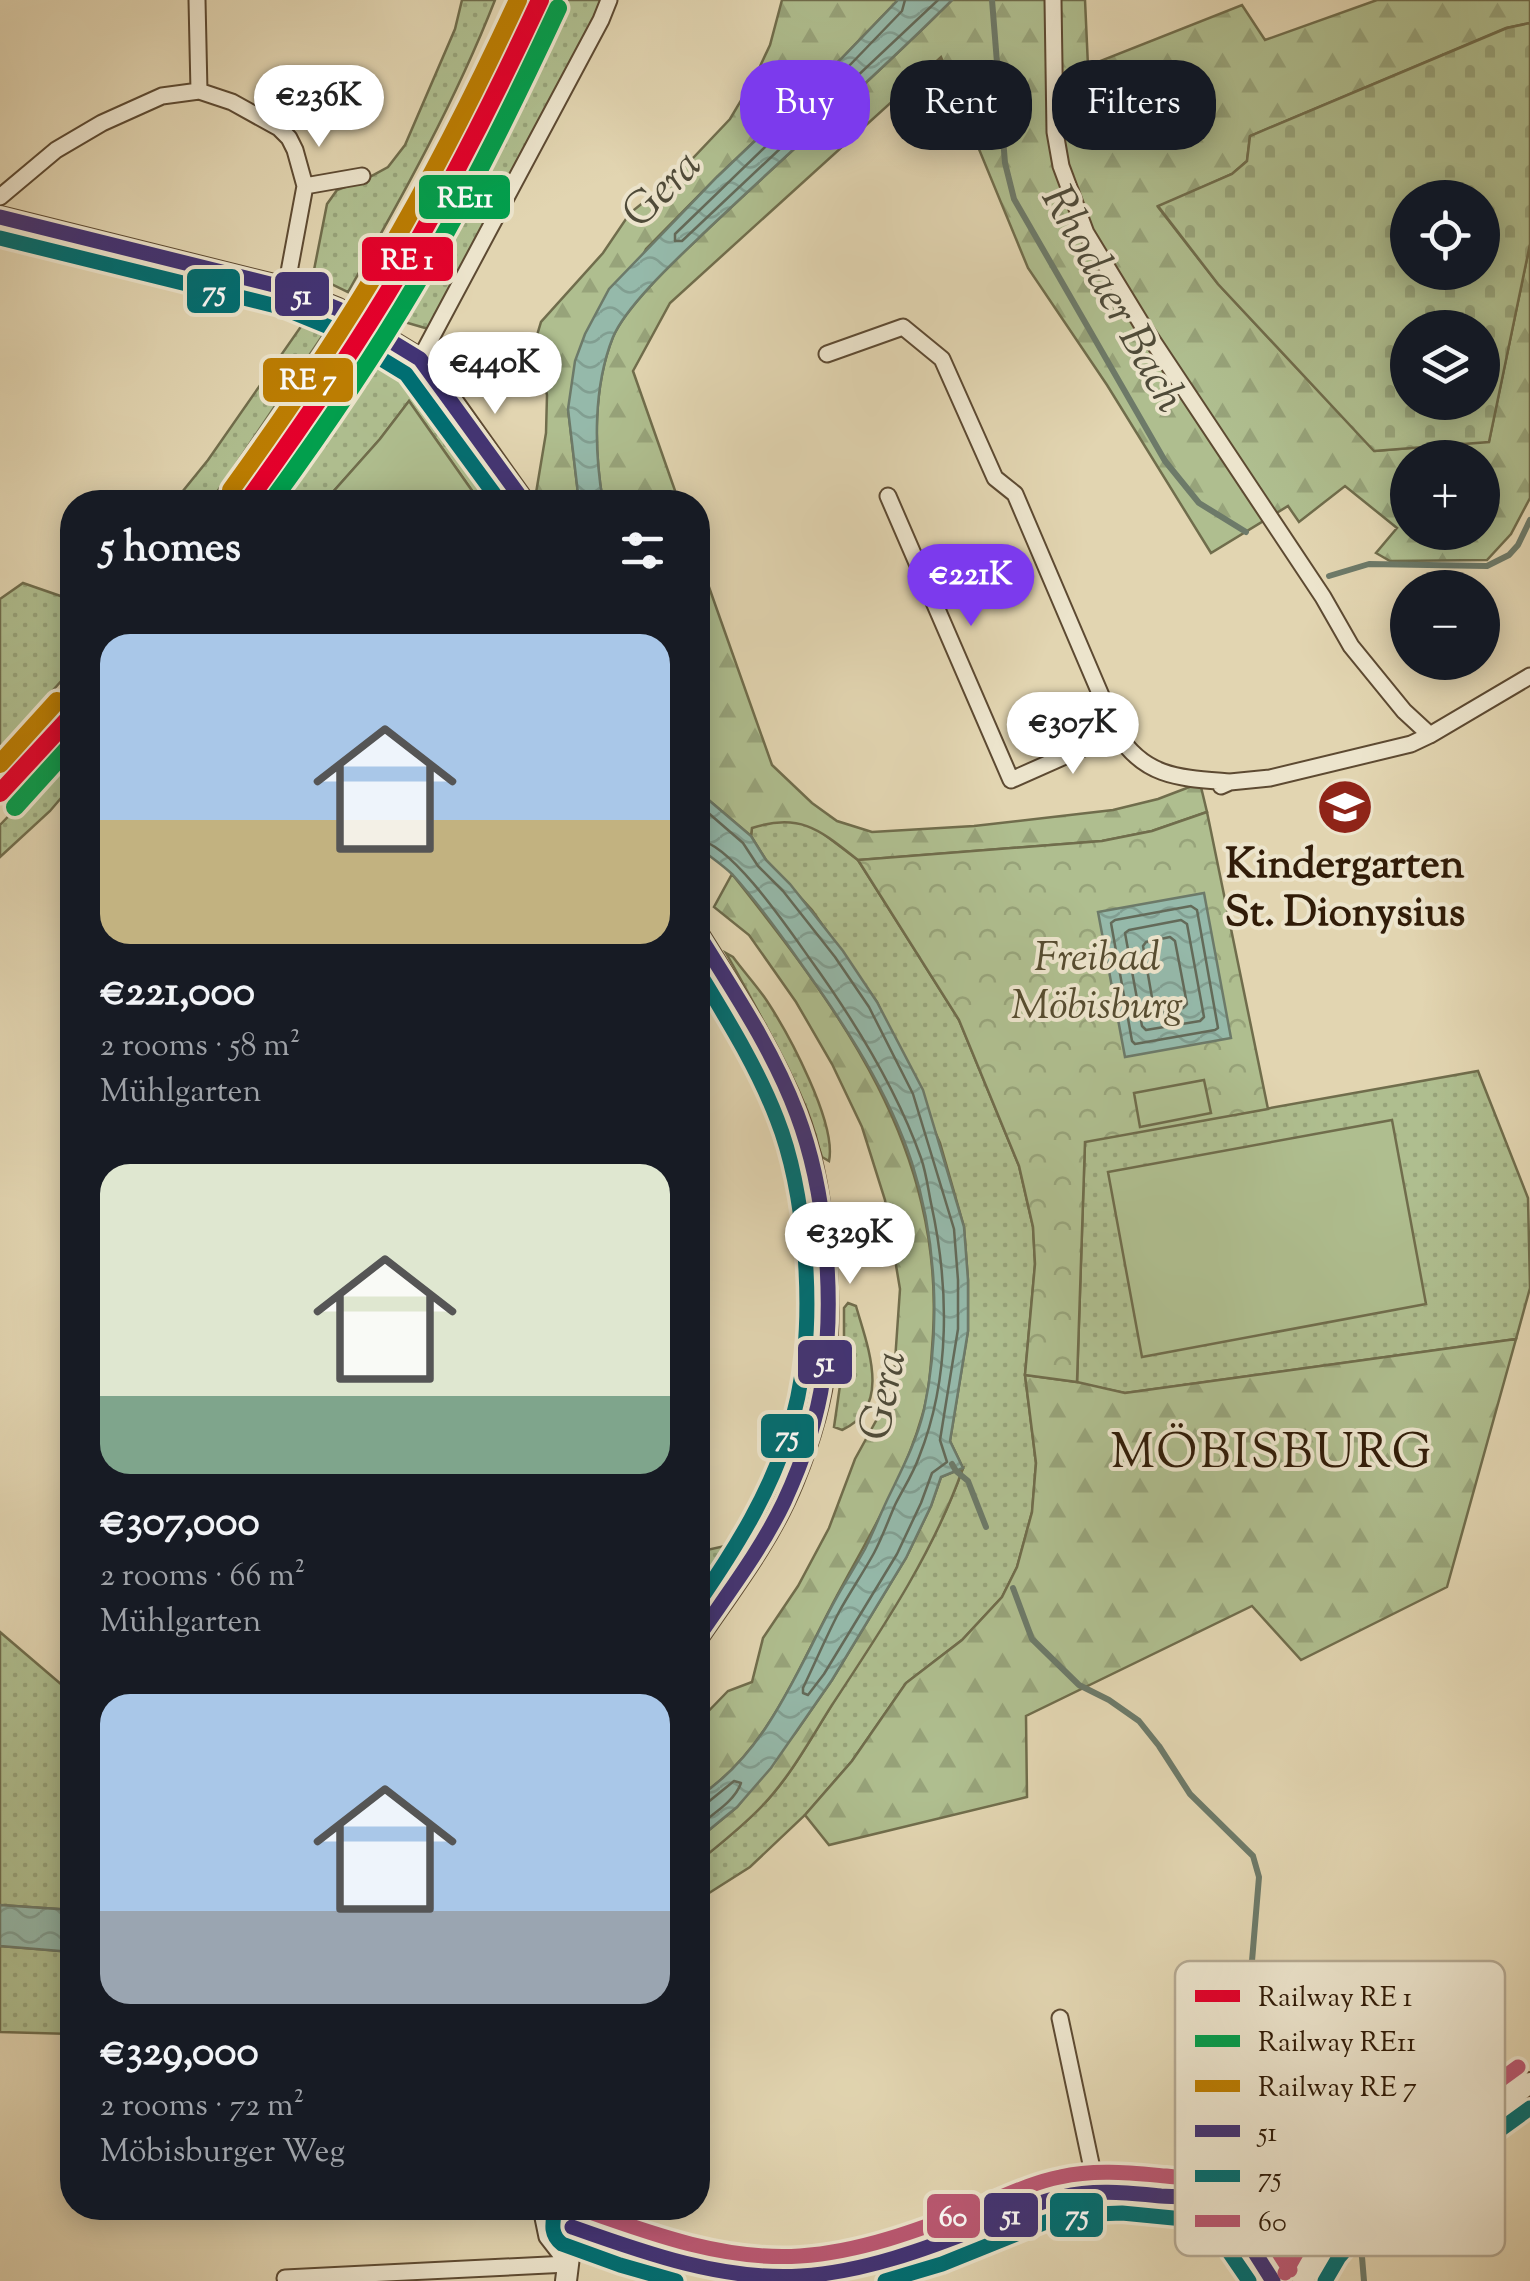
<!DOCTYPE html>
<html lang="en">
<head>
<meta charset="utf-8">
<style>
  :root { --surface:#171b24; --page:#242831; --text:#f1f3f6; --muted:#9ea1a6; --accent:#7c3aed }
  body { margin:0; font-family:"Sorts Mill Goudy",serif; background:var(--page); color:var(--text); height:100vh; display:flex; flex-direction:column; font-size:38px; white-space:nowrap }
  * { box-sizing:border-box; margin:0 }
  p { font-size:32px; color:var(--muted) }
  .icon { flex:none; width:55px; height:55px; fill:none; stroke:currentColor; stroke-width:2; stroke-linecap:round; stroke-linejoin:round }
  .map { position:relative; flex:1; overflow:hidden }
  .sheet { position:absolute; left:60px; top:490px; width:650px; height:1730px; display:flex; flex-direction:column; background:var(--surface); border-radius:40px; box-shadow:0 5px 25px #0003 }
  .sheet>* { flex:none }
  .top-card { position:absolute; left:740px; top:60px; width:640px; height:90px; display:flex; gap:20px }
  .controls { position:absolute; left:1390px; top:180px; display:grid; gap:20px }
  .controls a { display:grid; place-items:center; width:110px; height:110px; border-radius:50%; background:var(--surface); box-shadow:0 5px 25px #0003; font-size:50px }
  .price { position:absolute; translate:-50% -85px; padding:0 22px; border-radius:35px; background:#fff; color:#222; font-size:32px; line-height:65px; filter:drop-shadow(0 2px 5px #0008) }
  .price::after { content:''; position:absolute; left:50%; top:60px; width:30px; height:22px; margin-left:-15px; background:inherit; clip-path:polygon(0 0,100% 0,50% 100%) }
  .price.selected { background:var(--accent); color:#fff }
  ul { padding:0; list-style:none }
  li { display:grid; align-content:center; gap:20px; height:530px; padding:0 40px }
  li span { display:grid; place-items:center; height:310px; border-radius:30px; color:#555 }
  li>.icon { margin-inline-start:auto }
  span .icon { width:180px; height:180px; fill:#fffc; stroke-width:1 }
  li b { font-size:42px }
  h2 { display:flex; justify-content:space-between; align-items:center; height:120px; padding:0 40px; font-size:42px }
  .pill { padding:0 35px; border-radius:40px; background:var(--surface); box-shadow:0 5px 25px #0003; font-size:35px; line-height:90px }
  .pill.selected { background:var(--accent); color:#fff }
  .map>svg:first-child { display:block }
  .grass { fill:url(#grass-dots); stroke:#706d4c; stroke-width:2.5 }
  .forest { fill:url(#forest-firs); stroke:#706d4c; stroke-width:2.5; fill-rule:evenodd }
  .cemetery { fill:url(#cemetery-stones); stroke:#706d4c; stroke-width:2.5; fill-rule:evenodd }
  .park { fill:url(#park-crowns); stroke:#706d4c; stroke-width:2.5 }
  .garden { fill:#afbe8f; stroke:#706d4c; stroke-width:2.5 }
  .water { fill:url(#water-waves); stroke:#6d7a69; stroke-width:2.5 }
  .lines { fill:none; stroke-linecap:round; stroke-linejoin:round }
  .shore { stroke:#636a59; stroke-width:2.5 }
  .stream { stroke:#6d7a69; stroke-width:6 }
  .minor-casing { stroke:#5d4a32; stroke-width:19 }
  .tertiary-casing { stroke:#5d4a32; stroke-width:24 }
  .minor { stroke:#ece4cc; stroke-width:15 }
  .tertiary { stroke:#ece4cc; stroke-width:20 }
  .bus-1-casing { stroke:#ece4cc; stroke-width:22 }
  .bus-2-casing { stroke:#ece4cc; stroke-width:22 }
  .bus-3-casing { stroke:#ece4cc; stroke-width:22 }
  .bus-1 { stroke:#423475; stroke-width:15 }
  .bus-2 { stroke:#006e72; stroke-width:15 }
  .bus-3 { stroke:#ba5872; stroke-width:15 }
  .rail-1-casing { stroke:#ece4cc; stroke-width:25 }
  .rail-2-casing { stroke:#ece4cc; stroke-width:25 }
  .rail-3-casing { stroke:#ece4cc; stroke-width:25 }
  .rail-1 { stroke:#e4002b; stroke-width:18 }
  .rail-2 { stroke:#029f4d; stroke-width:18 }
  .rail-3 { stroke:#bc7d02; stroke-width:18 }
  .labels { text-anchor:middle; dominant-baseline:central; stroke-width:8; stroke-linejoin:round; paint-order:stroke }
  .poi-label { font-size:42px; font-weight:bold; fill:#311c08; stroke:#ece4cc }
  .park-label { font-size:42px; font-style:italic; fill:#574d30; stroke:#ece4cc }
  .water-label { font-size:45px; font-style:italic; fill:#4f4b39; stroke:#ece4cc }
  .quarter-label { font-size:48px; letter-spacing:2.5px; fill:#311c08; stroke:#ece4cc }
  .key { fill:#ece4cc; stroke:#b4a891; stroke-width:2.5 }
  .key-label { font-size:28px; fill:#311c08 }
  .line-badge { stroke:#ece4cc; stroke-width:4 }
  .badge-label { font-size:28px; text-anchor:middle; font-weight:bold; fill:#fff }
</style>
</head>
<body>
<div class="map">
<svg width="1530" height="2281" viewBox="0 0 1530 2281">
  <defs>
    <pattern id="grass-dots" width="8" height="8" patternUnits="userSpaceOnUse" patternTransform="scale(2.5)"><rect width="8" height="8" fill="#afbe8f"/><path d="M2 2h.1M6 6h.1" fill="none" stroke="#97a37a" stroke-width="1.8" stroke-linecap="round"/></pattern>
    <pattern id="forest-firs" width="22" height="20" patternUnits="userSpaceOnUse" patternTransform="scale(2.5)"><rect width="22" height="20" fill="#afbe8f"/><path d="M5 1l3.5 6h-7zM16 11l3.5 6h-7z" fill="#97a37a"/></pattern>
    <pattern id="cemetery-stones" width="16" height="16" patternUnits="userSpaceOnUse" patternTransform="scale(2.5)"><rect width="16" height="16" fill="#afbe8f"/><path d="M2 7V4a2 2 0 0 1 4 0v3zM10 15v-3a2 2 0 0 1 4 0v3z" fill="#97a37a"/></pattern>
    <pattern id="park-crowns" width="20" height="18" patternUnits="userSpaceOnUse" patternTransform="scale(2.5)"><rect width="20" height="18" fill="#afbe8f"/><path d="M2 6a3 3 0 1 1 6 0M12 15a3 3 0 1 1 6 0" fill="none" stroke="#97a37a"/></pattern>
    <pattern id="water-waves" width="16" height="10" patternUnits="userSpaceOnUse" patternTransform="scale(2.5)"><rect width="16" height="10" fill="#95b9aa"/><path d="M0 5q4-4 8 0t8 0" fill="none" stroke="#819e91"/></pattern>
  </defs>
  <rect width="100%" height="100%" fill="#e2d5b1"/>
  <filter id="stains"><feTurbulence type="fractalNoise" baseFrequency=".002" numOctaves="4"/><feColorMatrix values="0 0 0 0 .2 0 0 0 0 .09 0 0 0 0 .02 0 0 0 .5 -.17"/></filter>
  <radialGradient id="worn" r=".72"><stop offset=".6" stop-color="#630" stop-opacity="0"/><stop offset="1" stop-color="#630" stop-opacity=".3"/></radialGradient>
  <path class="grass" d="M462 0H495C455 102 402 197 348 292L313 275 327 204 337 190 364 180 388 167 405 145 455 29Z
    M562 0H604L432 330 394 319 484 161Z
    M302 325 327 329 217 492 209 502H174L208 460Z
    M372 355 393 372 410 374 456 424 510 502H480L409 401 380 439 324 502H275Z
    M23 583 72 600V669L0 749V599Z
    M72 750V785L50 811 0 857V825Z
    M777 821H797L813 826 858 860 959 1020 1019 1166 1033 1227 1035 1264 1025 1375 1036 1463 1032 1512 1017 1567 1002 1597 962 1640 906 1683 852 1761 805 1815 750 1867 698 1900V1862C720 1844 742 1827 762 1806 792 1775 813 1734 836 1698 884 1624 933 1552 963 1468L950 1441 968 1331V1280L964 1227 940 1143 877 1002 812 910 766 860 751 836 752 827Z
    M698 952C731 1005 765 1059 788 1119 802 1154 807 1193 812 1230 823 1333 817 1418 768 1511 748 1550 722 1584 698 1620V1552L734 1544 761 1500 777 1469 790 1434 805 1367 807 1317 805 1279 794 1180 781 1136 749 1059 698 977Z
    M726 953 733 957C744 972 757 986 767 1001 788 1033 837 1123 829 1161L822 1157C798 1084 764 1020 726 953Z
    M1478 1071 1528 1198 1530 1288 1516 1339 1125 1393 1077 1383 1085 1141Z
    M848 1303 856 1306C867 1345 893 1407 842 1430L834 1427 844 1358V1308Z
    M0 1632 69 1691H72V1910L0 1905Z
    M0 1946 72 1952V2034L0 2032Z
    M1254 2207 1316 2228 1291 2263 1278 2262 1249 2217 1250 2210Z"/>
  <path class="forest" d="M782 0H898L841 59 717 177 646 249 568 409 579 502H541L536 493 546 433 547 395 535 342 541 322 603 253 630 213 674 178 730 119 755 77 770 45Z
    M952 0H1085L1088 66 1242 5 1265 40 1377 0H1530V23L1506 28 1250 136 1247 161 1232 174 1158 207 1218 284 1375 451 1489 441 1530 244V498L1511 534 1487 560 1390 561 1376 553 1397 528 1345 486 1299 522 1288 506 1211 553 1107 385 1028 268 941 57 670 303 633 371 679 502H603C594 450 593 387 613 337 627 304 681 255 708 229 789 152 873 79 952 0ZM1408 458H1482V532H1408Z
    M698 556 772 765 812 803 837 821 872 832 974 826 1113 810 1158 799 1200 783 1207 812 1152 831 1102 841 858 860C821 831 801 812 752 828L751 836 698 791Z
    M732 874C841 1011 944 1149 933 1334 931 1362 930 1390 922 1416 903 1483 863 1546 831 1607 795 1675 765 1754 698 1797V1722L728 1691 752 1682 763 1638 798 1586 829 1528 855 1459 893 1390 900 1289 885 1200 862 1127 832 1064 796 1002 749 935 714 907Z
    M1516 1339 1447 1587 1301 1660 1252 1606 1026 1716 1027 1797 829 1845 805 1815 852 1761 906 1683 962 1640 1002 1597 1017 1567 1032 1512 1036 1463 1025 1375 1077 1382 1125 1393Z
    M963 1468C933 1554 882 1629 832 1705 811 1738 790 1777 762 1806 742 1827 720 1844 698 1862V1839L737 1807 796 1732 832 1680 906 1558 931 1506 941 1477Z"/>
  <path class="cemetery" d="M1530 23V244L1489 442 1374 451 1218 284 1158 206 1232 174 1247 161 1250 136 1507 28ZM1408 198H1482V272H1408ZM1408 328H1482V402H1408Z"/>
  <path class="park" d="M1207 812 1268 1109 1085 1142 1077 1382 1025 1375 1035 1264 1033 1227 1019 1166 959 1020 858 860 1102 841 1152 831Z"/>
  <path class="garden" d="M409 401 480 502H324L380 439Z
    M1204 1080 1211 1113 1140 1127 1134 1093Z
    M1392 1120 1426 1304 1142 1357 1108 1172Z"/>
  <path class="water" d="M898 0H952C873 79 789 152 708 229 681 255 627 304 613 337 593 387 594 450 603 502H579L568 409 575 361 585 334 609 289 717 177 841 59Z
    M698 791 751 836 766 860 790 884 843 951 877 1002 923 1090 964 1227 968 1280V1331L950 1441 963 1468 941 1477 931 1506 906 1558 832 1680 771 1768 737 1807 698 1839V1797C765 1754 795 1675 831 1608 841 1588 854 1569 865 1549 874 1531 881 1512 890 1494 903 1467 917 1440 924 1410 941 1330 937 1241 912 1163 889 1092 845 1025 802 965 781 935 758 903 733 875 723 865 709 856 698 847Z
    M1204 893 1231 1038 1125 1057 1098 912Z
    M0 1905 72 1910V1952L0 1946Z"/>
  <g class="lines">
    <path class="shore" d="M905 0 902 11 848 67 675 234V241H682L938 0
      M698 804 743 843 758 866 783 891 835 957 869 1007 913 1094 954 1229 958 1280V1329L940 1440 947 1462 932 1473 921 1503 897 1554 824 1674 808 1695 803 1693V1688C815 1663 826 1637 839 1612 850 1592 863 1573 874 1553 882 1538 888 1521 895 1505 903 1489 913 1474 919 1457 951 1377 949 1285 931 1203 928 1188 926 1172 921 1158 896 1087 854 1020 810 959 790 931 731 843 698 840
      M1191 906 1197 910 1218 1028 1215 1030 1135 1044 1132 1041 1111 923 1115 920Z
      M1181 920 1187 924 1204 1017 1200 1021 1146 1030 1142 1026 1125 933 1129 930Z
      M1170 937 1175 941 1187 1004 1183 1008 1159 1013 1154 1009 1143 946 1146 942Z
      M698 1805 707 1803 734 1781 741 1783C735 1801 713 1814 698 1826"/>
    <path class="stream" d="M992 0 1005 163 1014 199 1165 461 1199 503 1246 532
      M1329 576 1369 564 1487 566 1509 555 1518 545 1530 520
      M952 1464 956 1471 968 1481 986 1527
      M1013 1588 1032 1639 1079 1685 1109 1700 1139 1721 1159 1746 1190 1794 1253 1856 1259 1877 1250 1985 1251 2108 1254 2148 1269 2175 1327 2209 1357 2242 1362 2257 1364 2281"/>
    <g class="minor-casing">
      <path id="minor" d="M197 0 199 91
        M1053 0 1055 132 1061 166 1086 233 1144 328 1323 597 1351 646 1404 711 1430 735
        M305 186 362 176
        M0 197 56 150 102 123 162 96 199 91 232 102 279 128 289 138 295 150 305 186 286 288
        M827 354 903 327 942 359 995 478 1015 494 1117 733C1145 778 1181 778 1230 782
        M420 359 601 20 609 0
        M888 496 1011 780 1117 733
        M1221 786 1230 782 1270 778 1411 744 1430 735 1530 676
        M1060 2018 1097 2192
        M1375 2084 1389 2145 1406 2172
        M541 2208 547 2237 568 2264
        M572 2227C640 2252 729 2281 801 2276 860 2271 923 2251 977 2229 1001 2220 1024 2208 1048 2200 1096 2185 1150 2196 1199 2199L1213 2203 1227 2213 1273 2281
        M285 2278 568 2264"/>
    </g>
    <g class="tertiary-casing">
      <path id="tertiary" d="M0 217 286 288 338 309 420 359 448 395 524 502
        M698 934C734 992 771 1050 797 1114 823 1181 832 1292 825 1363 821 1403 808 1444 793 1481 770 1538 732 1587 698 1637
        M566 2281 575 2208
        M1303 2281C1314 2255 1330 2234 1350 2214L1530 2083"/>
    </g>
    <use href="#minor" class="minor"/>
    <use href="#tertiary" class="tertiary"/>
    <g class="bus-1-casing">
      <path id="bus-1" d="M0 217 286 288 338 309 420 359 524 502
        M698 934C734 992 773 1050 797 1114 826 1191 835 1297 823 1378 817 1421 802 1463 784 1502 761 1550 728 1593 698 1637
        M572 2227C645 2253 723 2281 801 2276 864 2272 926 2249 984 2226 1010 2216 1035 2202 1062 2197 1095 2189 1128 2193 1161 2196 1177 2197 1198 2196 1213 2203 1234 2213 1259 2261 1273 2281"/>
    </g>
    <g class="bus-2-casing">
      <path id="bus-2" d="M0 238 280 307 329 327 406 374 500 502
        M698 971C727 1019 757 1067 777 1119 794 1162 801 1208 805 1254 816 1402 780 1484 698 1603
        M555 2208C553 2222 549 2234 562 2244L620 2265 676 2281
        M885 2281 942 2264 1046 2222 1070 2215 1122 2213 1204 2221 1212 2227 1249 2281
        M1325 2281 1339 2257 1363 2229 1530 2108"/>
    </g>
    <g class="bus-3-casing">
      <path id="bus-3" d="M579 2208C649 2233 724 2261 800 2256 860 2252 919 2230 975 2208 1003 2197 1030 2183 1060 2177 1095 2169 1131 2173 1166 2176 1192 2179 1216 2179 1237 2196 1255 2210 1276 2250 1290 2270
        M1285 2273 1307 2234 1337 2199 1518 2067"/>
    </g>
    <use href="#bus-1" class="bus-1"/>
    <use href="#bus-2" class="bus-2"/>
    <use href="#bus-3" class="bus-3"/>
    <g class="rail-1-casing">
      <path id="rail-1" d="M247 502C301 427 353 352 400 272 451 184 497 93 540 0
        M0 793 72 715"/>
    </g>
    <g class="rail-2-casing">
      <path id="rail-2" d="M271 502C322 432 371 361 415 286 468 197 514 103 558 8
        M15 807 72 744"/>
    </g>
    <g class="rail-3-casing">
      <path id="rail-3" d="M231 490C283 418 334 344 380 266 431 180 476 91 518 0
        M0 764 57 701"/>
    </g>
    <use href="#rail-1" class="rail-1"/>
    <use href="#rail-2" class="rail-2"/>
    <use href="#rail-3" class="rail-3"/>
  </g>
  <defs>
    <g id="school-disc" transform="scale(2.875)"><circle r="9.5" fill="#8f2418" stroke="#ece4cc"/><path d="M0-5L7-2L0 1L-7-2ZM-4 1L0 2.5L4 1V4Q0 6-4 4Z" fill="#fff"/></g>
  </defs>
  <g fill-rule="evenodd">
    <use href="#school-disc" x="1345" y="807"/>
  </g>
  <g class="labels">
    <g class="poi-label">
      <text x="1345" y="867">Kindergarten<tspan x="1345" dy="48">St. Dionysius</tspan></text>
    </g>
    <g class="park-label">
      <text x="1097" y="960">Freibad<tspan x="1097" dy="48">Möbisburg</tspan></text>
    </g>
    <g class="water-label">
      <text transform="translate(664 191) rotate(-45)">Gera</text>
      <text transform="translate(1111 300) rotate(61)">Rhodaer Bach</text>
      <text transform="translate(886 1396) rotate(-79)">Gera</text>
    </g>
    <g class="quarter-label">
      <text x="1272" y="1455">MÖBISBURG</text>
    </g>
  </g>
  <rect x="1175" y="1961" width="330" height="295" rx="15" class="key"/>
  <rect x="1195" y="1990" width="45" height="12" fill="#e4002b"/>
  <rect x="1195" y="2035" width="45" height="12" fill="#029f4d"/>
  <rect x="1195" y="2080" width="45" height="12" fill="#bc7d02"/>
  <rect x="1195" y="2125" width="45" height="12" fill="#423475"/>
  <rect x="1195" y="2170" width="45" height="12" fill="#006e72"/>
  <rect x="1195" y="2215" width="45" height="12" fill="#ba5872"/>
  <g class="key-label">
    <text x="1258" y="2006">Railway RE 1</text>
    <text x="1258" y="2051">Railway RE11</text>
    <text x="1258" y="2096">Railway RE 7</text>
    <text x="1258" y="2141">51</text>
    <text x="1258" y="2186">75</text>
    <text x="1258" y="2231">60</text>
  </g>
  <g class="line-badge">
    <rect x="417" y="173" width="95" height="48" rx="10" fill="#029f4d"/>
    <rect x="360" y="235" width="95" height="48" rx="10" fill="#e4002b"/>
    <rect x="185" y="267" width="57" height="48" rx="10" fill="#006e72"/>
    <rect x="273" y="270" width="58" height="48" rx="10" fill="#423475"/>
    <rect x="261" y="356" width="94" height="48" rx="10" fill="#bc7d02"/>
    <rect x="796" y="1338" width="58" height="48" rx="10" fill="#423475"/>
    <rect x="759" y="1412" width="57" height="48" rx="10" fill="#006e72"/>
    <rect x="982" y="2191" width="58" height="48" rx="10" fill="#423475"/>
    <rect x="1048" y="2191" width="57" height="48" rx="10" fill="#006e72"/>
    <rect x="925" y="2192" width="57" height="48" rx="10" fill="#ba5872"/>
  </g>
  <g class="badge-label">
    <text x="465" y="207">RE11</text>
    <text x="407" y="269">RE 1</text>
    <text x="214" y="300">75</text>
    <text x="302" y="304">51</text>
    <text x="308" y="389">RE 7</text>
    <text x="825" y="1371">51</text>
    <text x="787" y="1445">75</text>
    <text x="1011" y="2224">51</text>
    <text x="1077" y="2224">75</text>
    <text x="953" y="2226">60</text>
  </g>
  <rect width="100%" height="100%" filter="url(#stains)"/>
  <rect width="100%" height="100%" fill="url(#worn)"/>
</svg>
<div class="controls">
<a><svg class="icon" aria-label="locate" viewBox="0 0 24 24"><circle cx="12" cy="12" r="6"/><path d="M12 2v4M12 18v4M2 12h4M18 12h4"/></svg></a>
<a><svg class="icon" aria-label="layers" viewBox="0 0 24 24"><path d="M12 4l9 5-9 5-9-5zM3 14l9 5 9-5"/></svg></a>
<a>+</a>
<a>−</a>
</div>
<b class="price" style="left:319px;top:150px">€236K</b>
<b class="price" style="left:495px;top:417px">€440K</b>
<b class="price selected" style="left:971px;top:629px">€221K</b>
<b class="price" style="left:1073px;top:777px">€307K</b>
<b class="price" style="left:850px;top:1287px">€329K</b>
<div class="top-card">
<a class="pill selected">Buy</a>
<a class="pill">Rent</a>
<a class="pill">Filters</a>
</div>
<section class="sheet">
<h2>5 homes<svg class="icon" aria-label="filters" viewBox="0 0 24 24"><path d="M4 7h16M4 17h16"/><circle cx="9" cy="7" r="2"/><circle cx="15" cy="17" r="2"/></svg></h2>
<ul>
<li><span style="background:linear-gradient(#a9c7e8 60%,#c2b280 0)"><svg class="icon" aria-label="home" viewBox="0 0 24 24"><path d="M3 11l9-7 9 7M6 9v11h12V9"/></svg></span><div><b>€221,000</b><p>2 rooms · 58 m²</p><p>Mühlgarten</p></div></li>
<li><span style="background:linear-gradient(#dfe7d0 75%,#7fa58c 0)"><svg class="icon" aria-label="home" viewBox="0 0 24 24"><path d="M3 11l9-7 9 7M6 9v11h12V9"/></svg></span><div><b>€307,000</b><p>2 rooms · 66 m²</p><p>Mühlgarten</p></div></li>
<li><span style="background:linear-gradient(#a9c7e8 70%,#9aa5b1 0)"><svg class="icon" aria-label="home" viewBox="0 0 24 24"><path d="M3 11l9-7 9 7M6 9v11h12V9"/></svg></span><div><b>€329,000</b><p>2 rooms · 72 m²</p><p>Möbisburger Weg</p></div></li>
</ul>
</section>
</div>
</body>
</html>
